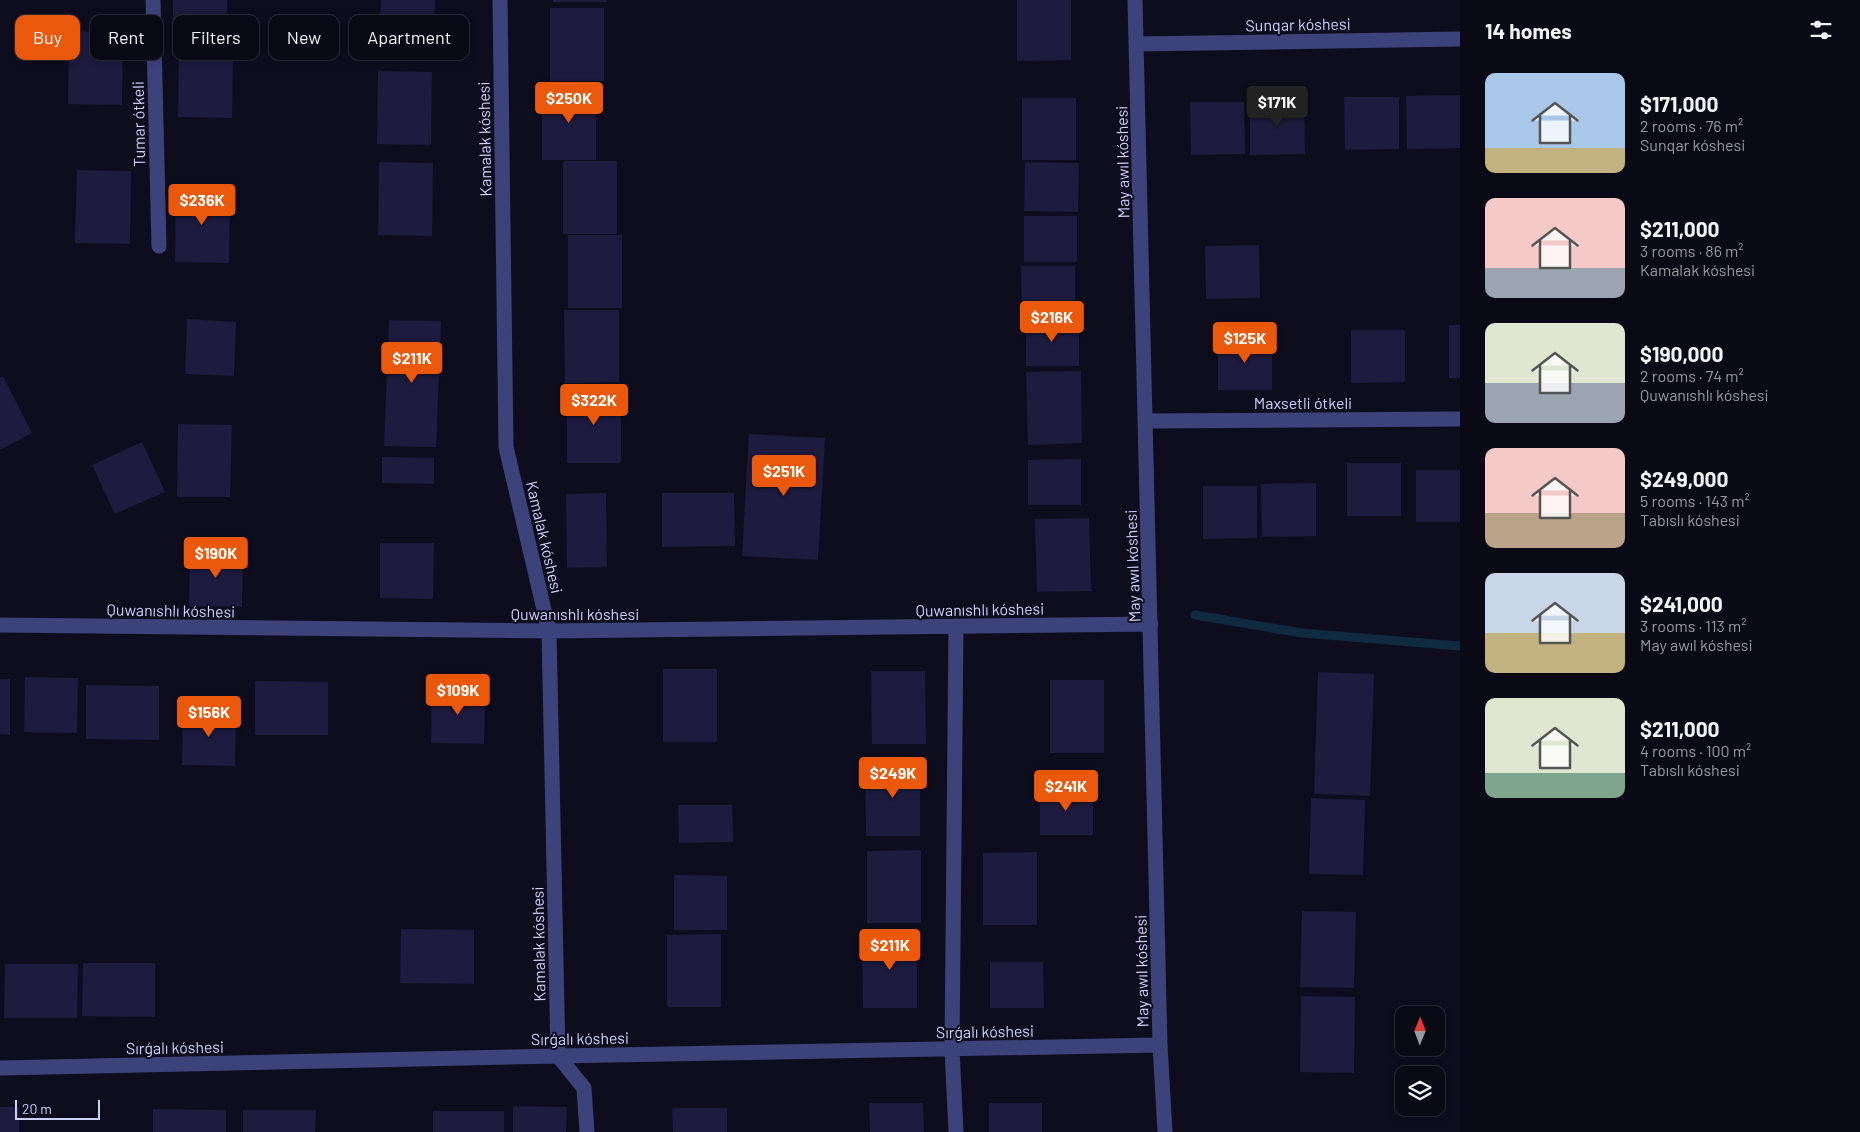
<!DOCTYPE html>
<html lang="en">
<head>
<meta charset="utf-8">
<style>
  :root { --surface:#0a0a16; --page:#181823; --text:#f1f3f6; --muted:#999aa1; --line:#2a2b35; --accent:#ea580c }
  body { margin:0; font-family:Barlow,sans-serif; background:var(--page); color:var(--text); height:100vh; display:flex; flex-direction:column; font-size:19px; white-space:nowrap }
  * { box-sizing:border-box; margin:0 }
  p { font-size:16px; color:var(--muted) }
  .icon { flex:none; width:28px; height:28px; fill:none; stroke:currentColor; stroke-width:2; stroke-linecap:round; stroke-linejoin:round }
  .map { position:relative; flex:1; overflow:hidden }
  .details { display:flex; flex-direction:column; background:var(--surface); width:400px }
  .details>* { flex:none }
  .hud { position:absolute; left:15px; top:15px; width:475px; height:45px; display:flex; gap:10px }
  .needle { width:32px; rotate:1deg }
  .tools { position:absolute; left:1395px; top:1006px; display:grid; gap:10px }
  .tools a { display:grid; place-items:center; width:50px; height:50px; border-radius:10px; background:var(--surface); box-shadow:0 2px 8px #0003,0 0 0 1px var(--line); font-size:25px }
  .scale { position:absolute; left:15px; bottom:12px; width:85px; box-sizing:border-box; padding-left:5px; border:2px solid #ced0fc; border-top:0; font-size:14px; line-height:18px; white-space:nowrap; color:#ced0fc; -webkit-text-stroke:4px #0e0d1e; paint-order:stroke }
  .price { position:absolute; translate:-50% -42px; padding:0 11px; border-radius:5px; background:var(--accent); color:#fff; font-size:16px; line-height:32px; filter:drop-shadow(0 1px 2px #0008) }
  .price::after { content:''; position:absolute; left:50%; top:30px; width:15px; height:11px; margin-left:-8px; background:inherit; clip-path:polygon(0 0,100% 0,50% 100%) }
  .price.selected { background:#222; color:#fff }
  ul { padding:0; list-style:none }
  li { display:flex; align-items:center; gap:15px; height:125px; padding:0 25px }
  li span { display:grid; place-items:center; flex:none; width:140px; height:100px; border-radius:10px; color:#555 }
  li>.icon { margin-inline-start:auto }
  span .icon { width:60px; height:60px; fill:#fffc; stroke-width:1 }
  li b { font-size:21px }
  h2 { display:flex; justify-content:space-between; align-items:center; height:60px; padding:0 25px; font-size:21px }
  .chip { padding:0 18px; border-radius:10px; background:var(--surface); box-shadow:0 2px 8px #0003,0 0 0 1px var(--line); font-size:18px; line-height:45px }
  .chip.selected { background:var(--accent); color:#fff }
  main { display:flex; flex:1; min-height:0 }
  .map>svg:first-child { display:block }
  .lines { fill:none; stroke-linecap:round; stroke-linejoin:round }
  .stream { stroke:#0f2a41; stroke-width:9 }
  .building { fill:#1d1b3e }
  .minor { stroke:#3c437a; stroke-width:15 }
  .labels { text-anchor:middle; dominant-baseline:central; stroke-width:4; stroke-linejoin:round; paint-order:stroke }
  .street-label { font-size:16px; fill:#ced0fc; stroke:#0e0d1e }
</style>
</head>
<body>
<main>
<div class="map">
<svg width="1460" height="1132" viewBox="0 0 1460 1132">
  <rect width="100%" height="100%" fill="#0e0d1e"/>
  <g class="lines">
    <path class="stream" d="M1195 615 1302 633 1460 646"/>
  </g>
  <path class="building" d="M173 0H227V39L173 38Z
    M381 0H435L434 37 380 36Z
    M553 0H606V2H553Z
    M1017 0H1071V60L1017 61Z
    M550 8H604V81H550Z
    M69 31 123 32 122 105 68 104Z
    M179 44 233 45 232 118 178 117Z
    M378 71 432 72 431 145 377 144Z
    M542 88H596V160H542Z
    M1460 95V148L1407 149 1406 96Z
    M1344 97H1399V149L1345 150Z
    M1022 98H1076V160H1022Z
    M1190 102H1244L1245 154 1191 155Z
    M1250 102H1304L1305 154 1250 155Z
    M563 161H617V234H563Z
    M379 162 433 163 432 236 378 235Z
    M1025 162 1079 163 1078 212 1024 211Z
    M77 170 131 171 130 244 75 243Z
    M176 189 230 190 229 263 175 262Z
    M1024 216H1077V262H1024Z
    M568 235H622V308H568Z
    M1259 245 1260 298 1206 299 1205 246Z
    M1021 266H1075V312H1022Z
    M564 310H619V382L565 383Z
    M187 319 236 322 234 376 185 374Z
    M389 320 441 321 436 447 384 446Z
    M1026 320H1079V366H1026Z
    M1449 325H1460V378H1449Z
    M1351 330H1405V382L1351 383Z
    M1218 337H1272V390H1218Z
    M1081 371 1082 443 1028 445 1026 372Z
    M3 376 32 433 0 450V378Z
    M567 390H621V463H567Z
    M178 424 232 425 230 497H177Z
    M749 434 825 438 818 560 742 556Z
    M142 442 165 492 115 514 92 465Z
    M382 457 434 458V484L382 483Z
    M1081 459V505H1028V460Z
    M1347 463H1401V516H1347Z
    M1416 470H1460V522H1416Z
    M1316 483V536L1262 537 1261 484Z
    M1203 486H1257V538L1203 539Z
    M606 493 607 567 567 568 566 494Z
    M662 493H734L735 546 662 547Z
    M1089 518 1091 591 1037 592 1035 519Z
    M380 543H434L433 599 380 598Z
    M190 551 243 552 242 607 189 606Z
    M663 669H717V742H663Z
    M871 671H925L926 744H872Z
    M1318 672 1374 674 1370 796 1314 794Z
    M25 677 78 678 77 733 24 732Z
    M0 679H10V735L0 734Z
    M1050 680H1104V753H1050Z
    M255 681 328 682V735H255Z
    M86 685 159 686V740L86 739Z
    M432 688 485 689 484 744 431 743Z
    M183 709 236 710 235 766 182 765Z
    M865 763H920V836H866Z
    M1040 789H1093V835H1040Z
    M1311 798 1365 800 1363 875 1309 874Z
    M678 805H732L733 842 679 843Z
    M921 850V923H867V851Z
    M1037 852V925H983V853Z
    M674 875 727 876V930H674Z
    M1302 911 1356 912 1354 988 1300 987Z
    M401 929 474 930V984L400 983Z
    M721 934V1007H667V935Z
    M862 935H917V1008H863Z
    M990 962H1043L1044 1008H990Z
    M83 963H155V1017L82 1016Z
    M5 964H78L77 1018H4Z
    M1301 996 1355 997 1354 1073 1300 1072Z
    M869 1103H923L924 1132H870Z
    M989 1103H1042V1132H989Z
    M513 1106 567 1107 566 1132H513Z
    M0 1107H19V1132H0Z
    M672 1108H727V1132H673Z
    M153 1109 226 1110V1132H153Z
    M243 1110H316L315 1132H243Z
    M433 1111H504V1132H433Z"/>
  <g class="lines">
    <path class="minor" d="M153 0 159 246
      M500 0 506 447 549 631 558 1056 584 1088 587 1132
      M1135 0 1160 1045 1165 1132
      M1136 44 1460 39
      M1146 421 1460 419
      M0 625 549 631 1151 624
      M0 1068 558 1056 1160 1045
      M956 1132 952 1049 956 626"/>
  </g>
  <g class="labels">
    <g class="street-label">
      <text transform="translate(1298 24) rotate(-1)">Sunqar kóshesi</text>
      <text transform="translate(138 124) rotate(-91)">Tumar ótkeli</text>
      <text transform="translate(484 139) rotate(-91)">Kamalak kóshesi</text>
      <text transform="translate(1122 162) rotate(-91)">May awıl kóshesi</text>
      <text x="1303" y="402">Maxsetli ótkeli</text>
      <text transform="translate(545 537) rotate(77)">Kamalak kóshesi</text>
      <text transform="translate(1132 566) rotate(-92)">May awıl kóshesi</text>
      <text transform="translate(980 609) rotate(-1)">Quwanıshlı kóshesi</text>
      <text transform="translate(171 610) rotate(1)">Quwanıshlı kóshesi</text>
      <text x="575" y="613">Quwanıshlı kóshesi</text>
      <text transform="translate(538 944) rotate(-91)">Kamalak kóshesi</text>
      <text transform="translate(1141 971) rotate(-91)">May awıl kóshesi</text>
      <text transform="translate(985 1031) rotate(-1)">Sırǵalı kóshesi</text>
      <text transform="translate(580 1038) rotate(-1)">Sırǵalı kóshesi</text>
      <text transform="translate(175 1047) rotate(-1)">Sırǵalı kóshesi</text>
    </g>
  </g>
</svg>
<div class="tools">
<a><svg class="needle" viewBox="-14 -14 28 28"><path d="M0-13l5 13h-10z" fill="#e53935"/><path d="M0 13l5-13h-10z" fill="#999aa1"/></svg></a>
<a><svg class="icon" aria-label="layers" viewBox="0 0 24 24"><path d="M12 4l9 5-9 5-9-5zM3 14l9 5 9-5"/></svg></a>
</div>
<div class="scale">20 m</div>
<b class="price" style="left:569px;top:124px">$250K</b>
<b class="price selected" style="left:1277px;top:128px">$171K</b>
<b class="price" style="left:202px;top:226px">$236K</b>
<b class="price" style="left:1052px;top:343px">$216K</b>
<b class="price" style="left:1245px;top:364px">$125K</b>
<b class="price" style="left:412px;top:384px">$211K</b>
<b class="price" style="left:594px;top:426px">$322K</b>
<b class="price" style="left:784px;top:497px">$251K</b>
<b class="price" style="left:216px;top:579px">$190K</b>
<b class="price" style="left:458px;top:716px">$109K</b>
<b class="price" style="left:209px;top:738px">$156K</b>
<b class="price" style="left:893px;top:799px">$249K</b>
<b class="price" style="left:1066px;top:812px">$241K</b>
<b class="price" style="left:890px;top:971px">$211K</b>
<div class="hud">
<a class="chip selected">Buy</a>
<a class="chip">Rent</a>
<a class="chip">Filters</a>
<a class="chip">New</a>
<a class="chip">Apartment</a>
</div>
</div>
<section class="details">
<h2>14 homes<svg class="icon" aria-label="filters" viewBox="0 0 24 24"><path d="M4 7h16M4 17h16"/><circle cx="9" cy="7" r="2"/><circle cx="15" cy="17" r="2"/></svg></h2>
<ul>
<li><span style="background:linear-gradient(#a9c7e8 75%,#c2b280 0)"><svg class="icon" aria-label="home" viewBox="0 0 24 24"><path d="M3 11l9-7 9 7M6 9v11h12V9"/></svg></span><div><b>$171,000</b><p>2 rooms · 76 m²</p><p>Sunqar kóshesi</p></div></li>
<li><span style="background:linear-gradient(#f6c9c9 70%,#9aa5b1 0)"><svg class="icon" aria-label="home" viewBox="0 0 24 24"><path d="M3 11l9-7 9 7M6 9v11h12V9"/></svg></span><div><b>$211,000</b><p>3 rooms · 86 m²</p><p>Kamalak kóshesi</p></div></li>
<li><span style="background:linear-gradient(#dfe7d0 60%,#9aa5b1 0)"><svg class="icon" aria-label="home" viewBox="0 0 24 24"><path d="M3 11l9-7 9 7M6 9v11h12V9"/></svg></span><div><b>$190,000</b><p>2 rooms · 74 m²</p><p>Quwanıshlı kóshesi</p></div></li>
<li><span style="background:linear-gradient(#f6c9c9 65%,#b9a48a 0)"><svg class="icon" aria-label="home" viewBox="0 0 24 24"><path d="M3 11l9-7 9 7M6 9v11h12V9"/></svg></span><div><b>$249,000</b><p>5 rooms · 143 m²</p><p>Tabıslı kóshesi</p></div></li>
<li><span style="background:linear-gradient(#c9d6e8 60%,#c2b280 0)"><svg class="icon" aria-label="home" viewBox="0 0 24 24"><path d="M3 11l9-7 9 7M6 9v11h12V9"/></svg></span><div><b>$241,000</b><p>3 rooms · 113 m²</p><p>May awıl kóshesi</p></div></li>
<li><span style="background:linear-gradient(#dfe7d0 75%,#7fa58c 0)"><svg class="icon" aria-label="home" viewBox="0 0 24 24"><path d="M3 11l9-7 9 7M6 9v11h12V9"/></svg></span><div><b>$211,000</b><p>4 rooms · 100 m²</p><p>Tabıslı kóshesi</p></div></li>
</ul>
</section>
</main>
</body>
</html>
